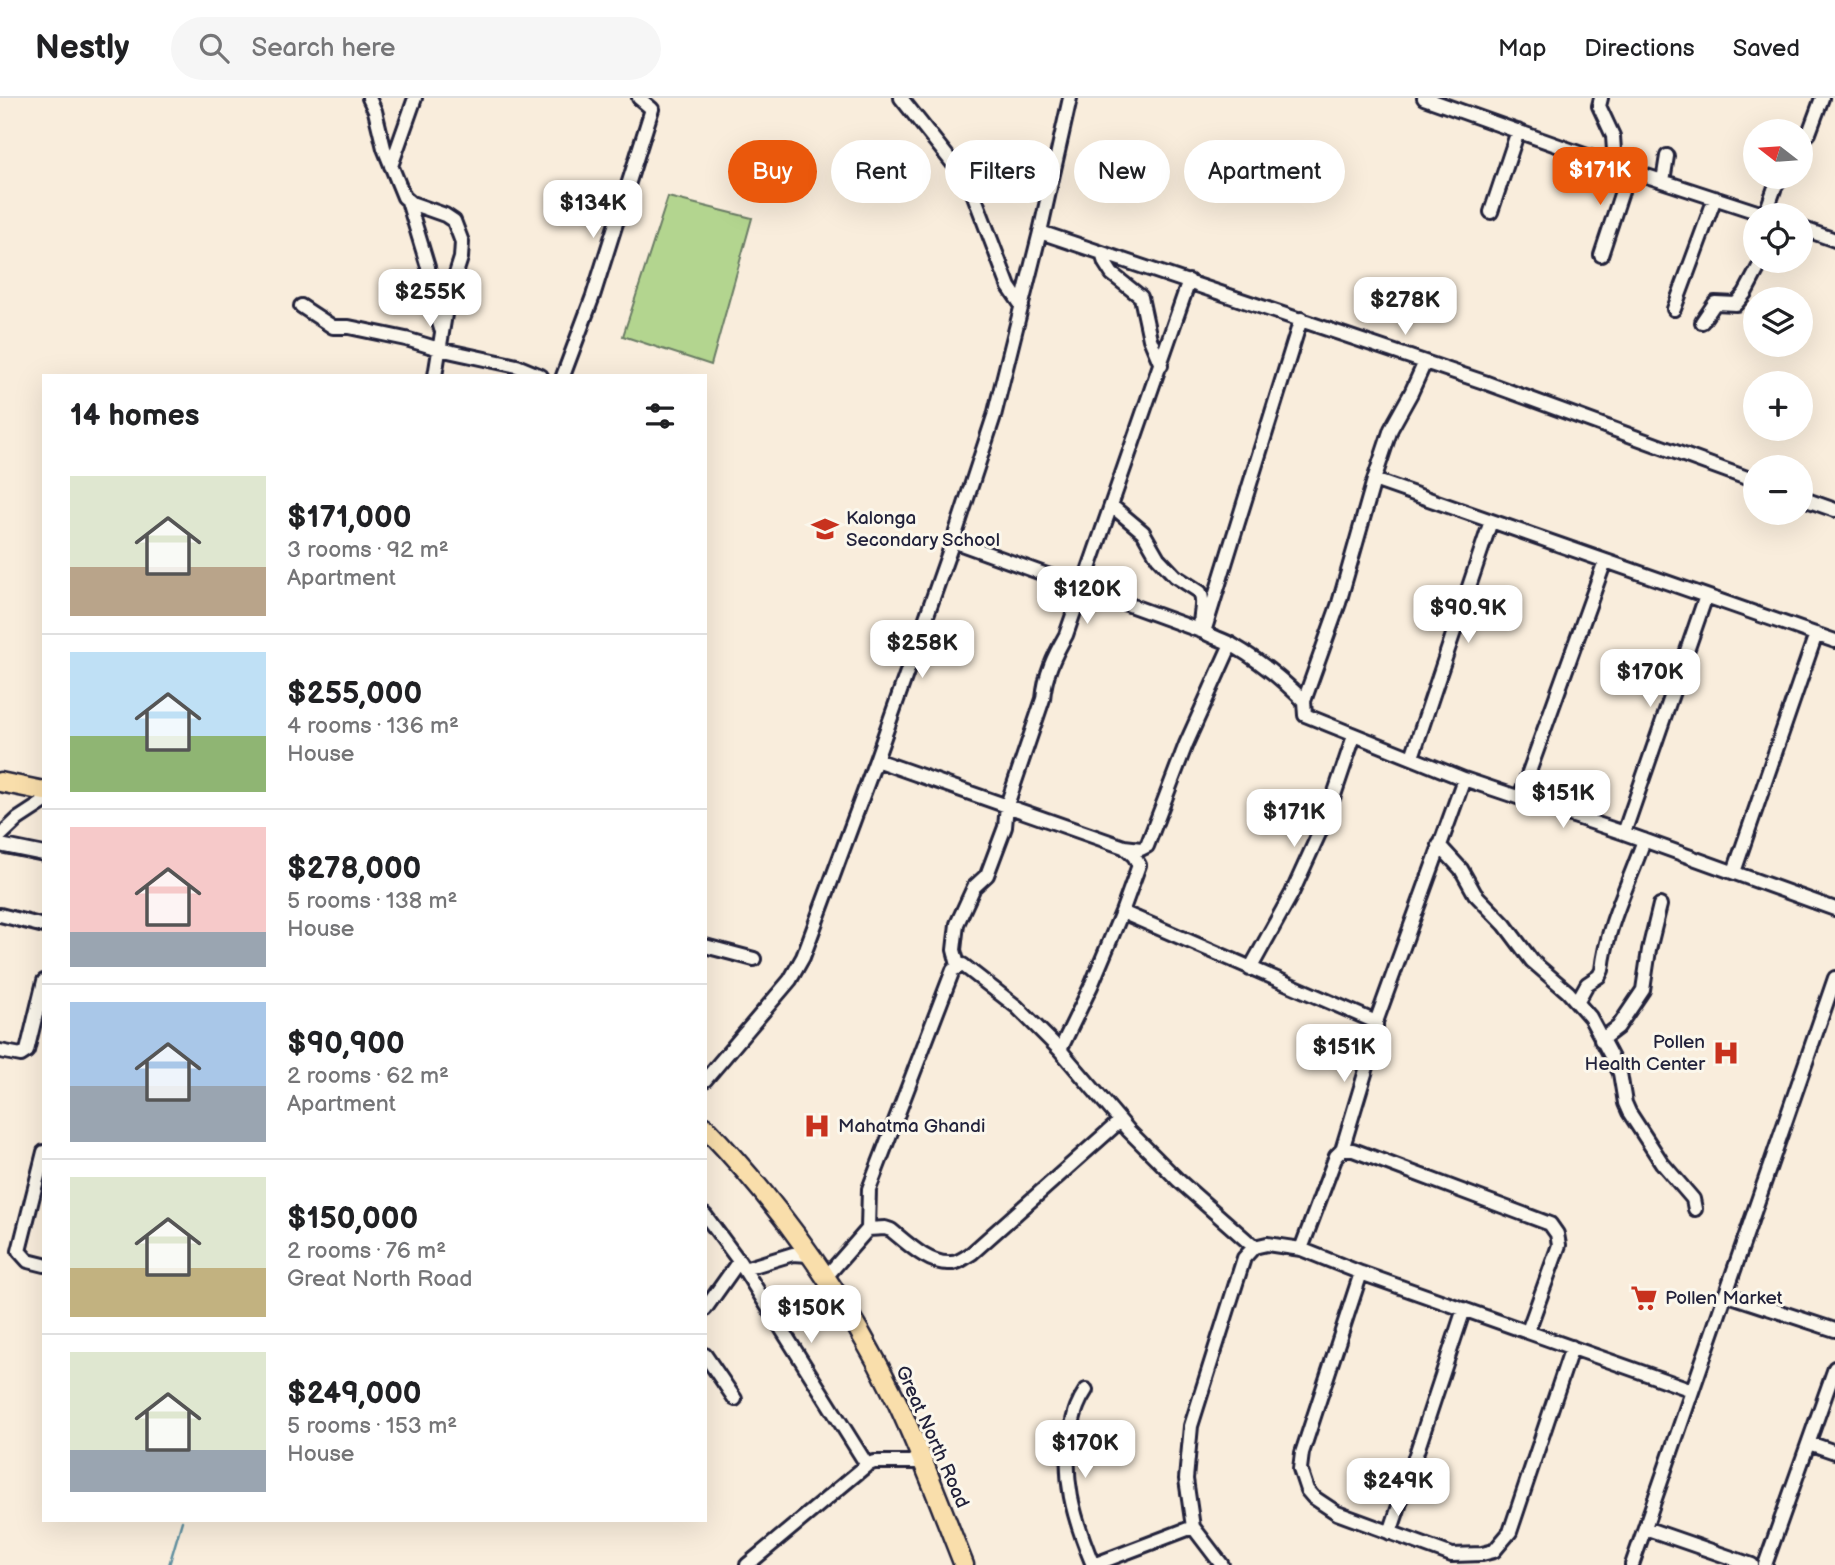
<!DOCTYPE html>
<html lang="en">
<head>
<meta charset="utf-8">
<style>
  :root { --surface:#fff; --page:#f6f6f6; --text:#202124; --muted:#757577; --line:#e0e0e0; --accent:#ea580c }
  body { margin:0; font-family:"Balsamiq Sans",sans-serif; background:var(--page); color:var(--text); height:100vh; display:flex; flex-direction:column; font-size:26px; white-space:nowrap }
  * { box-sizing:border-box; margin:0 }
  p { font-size:23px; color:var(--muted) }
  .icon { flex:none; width:38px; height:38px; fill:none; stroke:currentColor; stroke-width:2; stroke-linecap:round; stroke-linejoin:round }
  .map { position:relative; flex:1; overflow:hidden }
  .drawer { position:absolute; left:42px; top:276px; width:665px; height:1148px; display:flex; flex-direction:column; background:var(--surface); border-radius:0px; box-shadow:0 7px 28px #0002 }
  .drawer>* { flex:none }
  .hud { position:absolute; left:728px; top:42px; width:665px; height:63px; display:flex; gap:14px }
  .needle { width:46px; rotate:287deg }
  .buttons { position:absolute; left:1743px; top:21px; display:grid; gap:14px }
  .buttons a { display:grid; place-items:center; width:70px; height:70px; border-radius:50%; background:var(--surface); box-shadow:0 7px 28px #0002; font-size:35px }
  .price { position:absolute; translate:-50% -60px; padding:0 16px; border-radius:14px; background:#fff; color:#222; font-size:23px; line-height:46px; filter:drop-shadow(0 2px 4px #0008) }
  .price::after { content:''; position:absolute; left:50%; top:42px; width:21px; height:16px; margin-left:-10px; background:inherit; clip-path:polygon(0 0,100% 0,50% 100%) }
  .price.selected { background:var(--accent); color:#fff }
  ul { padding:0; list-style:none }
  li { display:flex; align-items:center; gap:21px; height:175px; padding:0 28px }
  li+li { border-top:2px solid var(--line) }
  li span { display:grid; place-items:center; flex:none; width:196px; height:140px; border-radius:0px; color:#555 }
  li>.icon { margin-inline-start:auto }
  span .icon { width:84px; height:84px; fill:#fffc; stroke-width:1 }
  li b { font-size:30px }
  h2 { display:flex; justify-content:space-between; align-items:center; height:84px; padding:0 28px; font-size:30px }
  .tag { padding:0 24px; border-radius:32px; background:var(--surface); box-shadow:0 7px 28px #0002; font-size:24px; line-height:63px }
  .tag.selected { background:var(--accent); color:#fff }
  header { display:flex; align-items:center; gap:42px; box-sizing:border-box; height:98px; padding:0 35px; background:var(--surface); border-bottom:2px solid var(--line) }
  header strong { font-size:33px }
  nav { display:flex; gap:38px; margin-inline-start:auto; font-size:24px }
  .search { width:490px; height:63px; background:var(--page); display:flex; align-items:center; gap:18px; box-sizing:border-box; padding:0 24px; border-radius:38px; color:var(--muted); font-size:26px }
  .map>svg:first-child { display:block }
  .green { fill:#b3d58f; stroke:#6a7c65; stroke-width:2 }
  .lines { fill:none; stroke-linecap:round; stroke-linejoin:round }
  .stream { stroke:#6090a0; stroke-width:2.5 }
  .minor-casing { stroke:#22223b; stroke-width:18 }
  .highway-casing { stroke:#22223b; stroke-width:23 }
  .minor { stroke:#fbf7ec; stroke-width:12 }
  .highway { stroke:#f9deab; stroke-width:18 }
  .labels { text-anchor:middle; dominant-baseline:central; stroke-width:6; stroke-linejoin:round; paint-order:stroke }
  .poi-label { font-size:19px; fill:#22223b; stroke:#fbf7ec; text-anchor:start }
  .street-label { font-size:19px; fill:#22223b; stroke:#fbf7ec }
</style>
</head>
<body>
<header>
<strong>Nestly</strong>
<div class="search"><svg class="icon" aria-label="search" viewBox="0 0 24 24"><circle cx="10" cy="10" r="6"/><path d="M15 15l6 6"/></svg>Search here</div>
<nav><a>Map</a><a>Directions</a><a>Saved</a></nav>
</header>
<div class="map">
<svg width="1835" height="1467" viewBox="0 0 1835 1467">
  <rect width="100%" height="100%" fill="#f9eddc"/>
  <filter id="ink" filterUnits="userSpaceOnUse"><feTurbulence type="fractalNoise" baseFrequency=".0143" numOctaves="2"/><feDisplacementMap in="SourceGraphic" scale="14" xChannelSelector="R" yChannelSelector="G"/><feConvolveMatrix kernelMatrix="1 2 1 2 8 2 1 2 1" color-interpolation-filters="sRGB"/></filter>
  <g filter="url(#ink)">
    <path class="green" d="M668 99 752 120 711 267 623 238Z"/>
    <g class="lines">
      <path class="stream" d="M169 1467 182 1423"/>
      <g class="minor-casing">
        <path id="minor" d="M369 0 375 13 384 50 404 99 411 105 445 117 454 123 462 144 461 160 447 204 435 278
          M901 0 970 87 1009 189 1022 208
          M1424 0 1607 65 1766 117
          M1601 0 1599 8 1613 38 1615 68
          M1801 44 1809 35 1822 0
          M391 68 415 0
          M1663 83 1667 58
          M408 103 428 169 434 208 441 231
          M1491 114 1518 33
          M1765 117 1775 89 1782 79
          M1801 130 1835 142
          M1040 134 1484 284 1755 383
          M1102 155 1105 165 1112 176 1141 199 1150 241 1161 267
          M1601 157 1629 72
          M301 208 333 229H349L406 241 439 251 517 268 541 278
          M1674 211 1715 100
          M1702 224 1715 205 1736 206 1745 195 1762 163
          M1425 264 1411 295 1391 331 1374 382 1339 505 1304 603 1305 617 1464 681 1624 735 1835 811
          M563 278 593 198 652 11 639 0
          M1374 382 1835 543
          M1801 400 1835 412
          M1112 408 1143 434 1158 460 1175 478 1200 494C1207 508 1195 521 1204 534 1214 540 1225 542 1234 548 1260 563 1283 582 1304 603
          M953 443 1204 534 1301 221
          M1412 659 1491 423
          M876 662 1124 749 1134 758 1139 767 1122 814
          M1520 699 1605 463
          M1624 735 1706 498
          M0 738 18 721 44 704
          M0 747 44 756
          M1439 747 1461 771 1475 796 1505 827 1532 863 1568 894 1590 919 1620 975 1625 1005 1629 1014 1662 1065 1693 1101 1695 1111
          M1124 749 1141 751 1147 748 1186 646 1231 546
          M1734 774 1816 536
          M0 817 44 828
          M705 848 754 861
          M958 867 954 852 957 826 974 789 987 777 1005 729 1007 707 1043 601C1045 577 1054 558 1066 537L1189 183
          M1250 871 1292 795 1327 718 1354 638
          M1577 904 1587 886 1599 878 1602 872C1607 826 1629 786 1644 742
          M1601 942 1618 929 1643 892 1649 852 1660 807
          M1060 952 1091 888 1122 814 1376 924
          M0 953 21 957 27 953 44 883
          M705 982 790 882 803 859 876 662 953 443 994 318 1040 134 1070 0
          M1342 1052 1376 939V924L1464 681
          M44 1054 19 1153 28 1163 44 1167
          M705 1117 739 1163 867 1367 874 1364H924
          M868 1131 885 1130 891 1132C907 1145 929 1167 951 1165 958 1165 966 1159 972 1155L1120 1023
          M1301 1151 1336 1058 1342 1052H1353L1550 1126 1557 1136 1559 1147 1528 1233
          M744 1171 793 1156 809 1157
          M1361 1175 1302 1355 1300 1371 1307 1392 1313 1399 1337 1415 1452 1457 1482 1456 1494 1453 1510 1434 1572 1249
          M825 1180 868 1131 869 1091 953 872 963 867 1017 909 1060 952 1129 1033 1178 1082 1254 1149
          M1725 1196 1835 1232
          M705 1211 739 1163
          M705 1257 735 1301
          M1086 1292C1078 1304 1075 1313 1072 1327 1060 1377 1074 1421 1093 1467
          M1809 1345 1835 1354
          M1645 1430 1752 1467
          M1390 1435 1464 1211
          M747 1467 867 1367
          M1093 1467 1193 1429
          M1222 1467 1193 1429 1186 1381 1191 1328 1244 1160 1254 1149 1267 1146 1301 1151 1361 1175 1692 1292
          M1632 1467 1835 880
          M1765 1467 1835 1270"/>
      </g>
      <g class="highway-casing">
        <path id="highway" d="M0 684 44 693
          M705 1029C782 1109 849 1204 897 1304 922 1357 942 1412 964 1467"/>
      </g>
      <use href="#minor" class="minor"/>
      <use href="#highway" class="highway"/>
    </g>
  </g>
  <defs>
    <g id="school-bare" transform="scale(2.1)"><path d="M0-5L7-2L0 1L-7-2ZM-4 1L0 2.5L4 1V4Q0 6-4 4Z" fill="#c8321e" stroke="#fbf7ec" stroke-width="2.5" paint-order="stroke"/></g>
    <g id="hospital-bare" transform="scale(2.1)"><path d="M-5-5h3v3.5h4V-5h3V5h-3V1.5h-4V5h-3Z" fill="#c8321e" stroke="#fbf7ec" stroke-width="2.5" paint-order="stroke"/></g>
    <g id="supermarket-bare" transform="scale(2.1)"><path d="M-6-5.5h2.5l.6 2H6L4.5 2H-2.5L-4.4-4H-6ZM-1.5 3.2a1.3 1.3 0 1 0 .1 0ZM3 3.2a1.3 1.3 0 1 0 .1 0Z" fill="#c8321e" stroke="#fbf7ec" stroke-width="2.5" paint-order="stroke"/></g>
  </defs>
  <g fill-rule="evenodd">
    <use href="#school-bare" x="825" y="431"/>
    <use href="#hospital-bare" x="1726" y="955"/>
    <use href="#hospital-bare" x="817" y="1028"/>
    <use href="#supermarket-bare" x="1644" y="1200"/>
  </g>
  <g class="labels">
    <g class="poi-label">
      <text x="846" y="420">Kalonga<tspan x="846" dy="22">Secondary School</tspan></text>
      <text x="1705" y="944" text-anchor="end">Pollen<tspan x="1705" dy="22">Health Center</tspan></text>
      <text x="838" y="1028">Mahatma Ghandi</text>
      <text x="1665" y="1200">Pollen Market</text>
    </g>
    <g class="street-label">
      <text transform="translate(932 1339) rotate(66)">Great North Road</text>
    </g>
  </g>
</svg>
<div class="buttons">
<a><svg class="needle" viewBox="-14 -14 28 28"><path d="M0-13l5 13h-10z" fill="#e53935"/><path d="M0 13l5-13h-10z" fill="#757577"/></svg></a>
<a><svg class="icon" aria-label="locate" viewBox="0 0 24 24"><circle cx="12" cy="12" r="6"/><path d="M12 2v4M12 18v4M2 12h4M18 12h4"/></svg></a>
<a><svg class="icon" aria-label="layers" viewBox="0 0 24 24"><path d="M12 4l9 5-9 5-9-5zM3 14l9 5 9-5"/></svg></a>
<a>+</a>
<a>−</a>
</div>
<b class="price selected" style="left:1600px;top:109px">$171K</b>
<b class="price" style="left:593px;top:142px">$134K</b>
<b class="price" style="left:430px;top:231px">$255K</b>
<b class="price" style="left:1405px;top:239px">$278K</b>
<b class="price" style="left:1087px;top:528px">$120K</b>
<b class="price" style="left:1468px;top:547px">$90.9K</b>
<b class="price" style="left:922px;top:582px">$258K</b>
<b class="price" style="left:1650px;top:611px">$170K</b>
<b class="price" style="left:1563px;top:732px">$151K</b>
<b class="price" style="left:1294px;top:751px">$171K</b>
<b class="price" style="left:1344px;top:986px">$151K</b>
<b class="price" style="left:811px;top:1247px">$150K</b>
<b class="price" style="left:1085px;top:1382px">$170K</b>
<b class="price" style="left:1398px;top:1420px">$249K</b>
<div class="hud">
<a class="tag selected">Buy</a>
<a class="tag">Rent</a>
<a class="tag">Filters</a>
<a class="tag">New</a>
<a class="tag">Apartment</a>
</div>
<section class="drawer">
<h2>14 homes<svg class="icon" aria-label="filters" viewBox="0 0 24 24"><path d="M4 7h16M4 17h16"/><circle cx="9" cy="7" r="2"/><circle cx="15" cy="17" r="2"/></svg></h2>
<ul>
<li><span style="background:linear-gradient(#dfe7d0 65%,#b9a48a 0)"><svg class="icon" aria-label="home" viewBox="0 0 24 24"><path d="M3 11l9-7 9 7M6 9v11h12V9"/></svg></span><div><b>$171,000</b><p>3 rooms · 92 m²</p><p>Apartment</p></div></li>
<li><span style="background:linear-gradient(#bfe0f5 60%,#8fb573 0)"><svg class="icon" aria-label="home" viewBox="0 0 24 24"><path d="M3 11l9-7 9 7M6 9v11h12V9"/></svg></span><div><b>$255,000</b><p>4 rooms · 136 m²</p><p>House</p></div></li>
<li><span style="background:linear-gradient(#f6c9c9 75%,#9aa5b1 0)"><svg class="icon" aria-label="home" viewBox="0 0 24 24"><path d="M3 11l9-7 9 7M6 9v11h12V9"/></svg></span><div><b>$278,000</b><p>5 rooms · 138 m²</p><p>House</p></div></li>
<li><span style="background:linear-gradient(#a9c7e8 60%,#9aa5b1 0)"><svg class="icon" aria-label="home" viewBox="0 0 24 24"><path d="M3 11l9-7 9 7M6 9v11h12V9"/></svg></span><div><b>$90,900</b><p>2 rooms · 62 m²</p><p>Apartment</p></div></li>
<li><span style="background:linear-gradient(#dfe7d0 65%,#c2b280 0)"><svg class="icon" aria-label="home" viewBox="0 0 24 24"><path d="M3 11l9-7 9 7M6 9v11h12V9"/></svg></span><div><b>$150,000</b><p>2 rooms · 76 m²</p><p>Great North Road</p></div></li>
<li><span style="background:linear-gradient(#dfe7d0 70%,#9aa5b1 0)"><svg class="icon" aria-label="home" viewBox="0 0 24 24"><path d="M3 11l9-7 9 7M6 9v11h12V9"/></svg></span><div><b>$249,000</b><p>5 rooms · 153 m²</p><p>House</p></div></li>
</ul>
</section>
</div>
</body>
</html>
